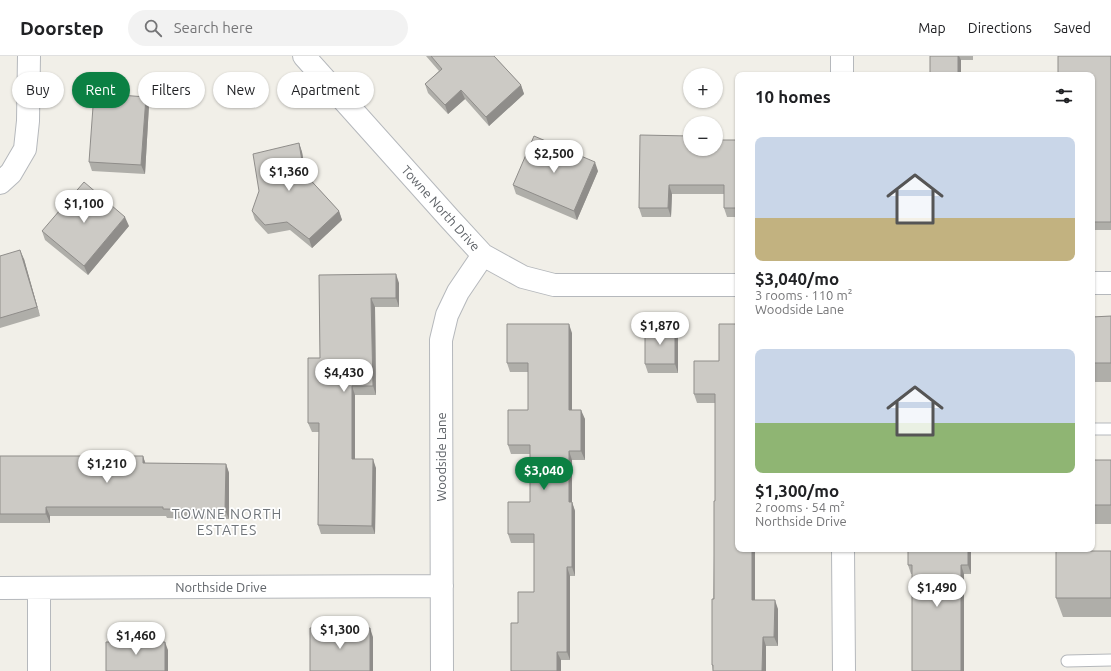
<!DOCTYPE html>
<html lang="en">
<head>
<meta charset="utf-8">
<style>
  :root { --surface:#fff; --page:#f2f2f2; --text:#202124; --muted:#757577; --line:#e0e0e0; --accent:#0b8043 }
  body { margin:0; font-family:Ubuntu,sans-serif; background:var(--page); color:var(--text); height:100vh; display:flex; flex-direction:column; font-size:15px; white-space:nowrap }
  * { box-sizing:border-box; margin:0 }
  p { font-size:13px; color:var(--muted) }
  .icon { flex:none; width:22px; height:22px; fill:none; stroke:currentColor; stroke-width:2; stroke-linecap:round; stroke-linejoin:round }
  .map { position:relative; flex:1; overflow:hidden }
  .details { position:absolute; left:735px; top:16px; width:360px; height:480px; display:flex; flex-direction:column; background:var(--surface); border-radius:8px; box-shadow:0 1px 3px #0004 }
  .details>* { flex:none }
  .guide { position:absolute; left:12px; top:16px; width:380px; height:36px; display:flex; gap:8px }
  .controls { position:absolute; left:683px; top:12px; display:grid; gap:8px }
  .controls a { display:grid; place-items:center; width:40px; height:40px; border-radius:50%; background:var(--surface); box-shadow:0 1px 3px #0004; font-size:20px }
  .price { position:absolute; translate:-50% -34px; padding:0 9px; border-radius:14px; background:#fff; color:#222; font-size:13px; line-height:26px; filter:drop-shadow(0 1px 2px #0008) }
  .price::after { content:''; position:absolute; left:50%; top:24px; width:12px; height:9px; margin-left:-6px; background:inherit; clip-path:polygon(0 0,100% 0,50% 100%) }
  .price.active { background:var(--accent); color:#fff }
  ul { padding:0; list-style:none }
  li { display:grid; align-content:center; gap:8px; height:212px; padding:0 20px }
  li span { display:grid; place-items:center; height:124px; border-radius:8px; color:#555 }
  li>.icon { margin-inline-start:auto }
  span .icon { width:72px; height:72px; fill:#fffc; stroke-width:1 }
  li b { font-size:17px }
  h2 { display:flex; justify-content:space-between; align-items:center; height:48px; padding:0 20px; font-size:17px }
  .tag { padding:0 14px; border-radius:18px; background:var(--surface); box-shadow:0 1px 3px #0004; font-size:14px; line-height:36px }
  .tag.active { background:var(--accent); color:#fff }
  header { display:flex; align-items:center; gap:24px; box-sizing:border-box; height:56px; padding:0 20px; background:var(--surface); border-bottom:1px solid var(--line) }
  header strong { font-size:19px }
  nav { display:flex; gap:22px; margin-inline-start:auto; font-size:14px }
  .search { width:280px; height:36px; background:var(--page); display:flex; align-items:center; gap:10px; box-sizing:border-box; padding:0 14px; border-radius:22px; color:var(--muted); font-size:15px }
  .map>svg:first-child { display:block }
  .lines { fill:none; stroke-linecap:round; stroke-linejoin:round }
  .service-casing { stroke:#b5b8bc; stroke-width:13 }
  .minor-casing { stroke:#b5b8bc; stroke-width:24 }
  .service { stroke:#fff; stroke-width:11 }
  .minor { stroke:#fff; stroke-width:22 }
  .wall { fill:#afaea9 }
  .shaded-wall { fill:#8f8d8a }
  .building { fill:#cccac5; stroke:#8f8d8a }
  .labels { text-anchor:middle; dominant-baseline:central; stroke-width:3.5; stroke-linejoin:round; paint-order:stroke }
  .street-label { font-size:13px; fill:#5f6368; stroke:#fff }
  .neighbourhood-label { font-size:14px; letter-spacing:1px; fill:#70757a; stroke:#fff }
</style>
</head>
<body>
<header>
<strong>Doorstep</strong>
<div class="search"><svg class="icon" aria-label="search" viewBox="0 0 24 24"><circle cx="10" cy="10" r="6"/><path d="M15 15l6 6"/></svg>Search here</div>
<nav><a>Map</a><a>Directions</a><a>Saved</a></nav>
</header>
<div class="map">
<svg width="1111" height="615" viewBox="0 0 1111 615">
  <rect width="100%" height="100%" fill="#f1efe8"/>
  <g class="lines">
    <g class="service-casing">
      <path id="service" d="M1092 373H1111
        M1067 605 1111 604"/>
    </g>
    <g class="minor-casing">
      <path id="minor" d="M304 0 449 162 483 199 523 221 554 229H738
        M842 0V19
        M0 127 11 117 25 93 28 65 29 0
        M1092 227H1111
        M843 493 844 615
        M0 532 442 530
        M39 533V615
        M442 615 441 284 447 259 458 236 483 199"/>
    </g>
    <use href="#service" class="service"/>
    <use href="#minor" class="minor"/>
  </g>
  <path class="wall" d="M426 0H494L521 29 524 38 489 70 465 43 448 58 428 37 425 28 439 15Z
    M930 0H973V4H961V19H930Z
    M1111 0V174H1092V19Z
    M146 41 149 49 145 118 92 115 89 106Z
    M738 84V161H727L724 152V138H672L671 161H642L639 152 690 93Z
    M299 87 302 96 306 119 339 155 342 164 312 192 290 174 268 178 255 164 252 155Z
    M598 115 577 164 516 138 513 129Z
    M129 170 88 219 45 184 42 175Z
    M0 200 24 203 40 260 0 272Z
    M319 219 399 227V251H375L376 339H355V403L376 412 375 478H321L318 469 319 376H312L308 367 320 302Z
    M1111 260V326H1092V261Z
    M572 277V354L585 363V404H572V446L575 455V520H570V604H561V615L518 567 534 536V487H511L508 478 530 446V398H511L508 389 528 354V316H510L507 307Z
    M678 280V317H648L645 308Z
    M719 305 738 493H755V544L778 553V590H766V615H713L712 609 715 445V347H697L694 338Z
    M0 400H143L145 407 226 408 229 417V463L167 462 166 460H50V467H0Z
    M1092 404H1111V468H1092Z
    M971 494V518H964V615L912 518H911L908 509Z
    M1111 495V561H1063L1056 542Z"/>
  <path class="shaded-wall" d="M958 0H959L961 4V19H958Z
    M521 29 524 38 489 70 486 61Z
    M461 34 465 43 448 58 445 49Z
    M146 41 149 49 145 118 141 109Z
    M299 87 302 96 307 126 304 117Z
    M595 106 598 115 577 164 574 155Z
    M669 129 672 138 671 161 668 152Z
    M339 155 342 164 312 192 309 183Z
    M125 161 129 170 88 219 84 210Z
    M20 194 24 203 40 260 37 251Z
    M396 218 399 227V251L396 242Z
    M371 242 375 251 376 339 373 330Z
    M569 268 572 277V363L569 354Z
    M675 271 678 280V317L675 308Z
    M352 330 355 339V412L352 403Z
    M581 354 585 363V404L581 395Z
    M569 395 572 404V446L575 455V520L572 511 569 446Z
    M143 400 146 409 143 407Z
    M373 403 376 412 375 478 372 470Z
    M226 408 229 417V463L225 454Z
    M46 451 50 460V467L46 458Z
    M752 493H755V552L752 544Z
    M968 493H971V518L968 509Z
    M961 509 964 518V615H961Z
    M567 511 570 520V604L567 596Z
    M775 544 778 553V590L774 581Z
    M370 572 373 581V615H370Z
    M763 581 766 590V615H762Z
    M165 586 168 594V615H165Z
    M557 596 561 604V615H557Z"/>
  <path class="building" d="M431 0H494L521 29 486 61 461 34 445 49 425 28 442 13Z
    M930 0H958V19H909H930Z
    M1058 0H1111V166H1092V19H1058Z
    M94 37 146 41 141 109 89 106Z
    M640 79 690 80V93H716V84H738V152H724V129H669L668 152H639Z
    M534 80 595 106 574 155 513 129Z
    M299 87 304 117 339 155 309 183 287 166 265 169 252 155 259 135 253 98Z
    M84 126 125 161 84 210 42 175Z
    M20 194 37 251 0 262V200Z
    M396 218V242H371L373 330H352V403H373L372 470 318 469 319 367H308V302H320L319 219Z
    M1111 260V307H1092V261Z
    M507 268H569V354H581V395H569V446H572V511H567V596H557V615H511V567H518V536H534V478H508V446H530V389H508V354H528V307H507Z
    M719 268H738V493H752V544H775L774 581H763L762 615H713V609H712V543H714V445H715V338H694V305H719Z
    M645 271H675V308H645Z
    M0 400H143V407L226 408 225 454 163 453V451H46V458H0Z
    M1092 404H1111V449H1092Z
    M908 493H968V509H961V615H912V509H908Z
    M1056 495H1111V542H1056Z
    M310 572H370V615H310Z
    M106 586H165V615H106Z"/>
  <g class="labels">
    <g class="street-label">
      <text transform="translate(441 152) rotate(48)">Towne North Drive</text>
      <text transform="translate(441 401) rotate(-90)">Woodside Lane</text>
      <text x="221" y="531">Northside Drive</text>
    </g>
    <g class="neighbourhood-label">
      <text x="227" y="458">TOWNE NORTH<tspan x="227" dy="16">ESTATES</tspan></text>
    </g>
  </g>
</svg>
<div class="controls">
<a>+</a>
<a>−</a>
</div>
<b class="price" style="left:554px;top:118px">$2,500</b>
<b class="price" style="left:289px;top:136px">$1,360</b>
<b class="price" style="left:84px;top:168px">$1,100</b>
<b class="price" style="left:660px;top:290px">$1,870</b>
<b class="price" style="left:344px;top:337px">$4,430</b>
<b class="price" style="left:107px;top:428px">$1,210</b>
<b class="price active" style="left:544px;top:435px">$3,040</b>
<b class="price" style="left:937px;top:552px">$1,490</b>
<b class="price" style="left:340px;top:594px">$1,300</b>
<b class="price" style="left:136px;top:600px">$1,460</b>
<div class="guide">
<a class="tag">Buy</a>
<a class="tag active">Rent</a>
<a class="tag">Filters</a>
<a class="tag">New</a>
<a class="tag">Apartment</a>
</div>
<section class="details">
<h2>10 homes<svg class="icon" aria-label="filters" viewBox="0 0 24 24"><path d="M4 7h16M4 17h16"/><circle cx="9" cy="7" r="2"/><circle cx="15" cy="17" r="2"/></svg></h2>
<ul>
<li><span style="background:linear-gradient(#c9d6e8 65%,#c2b280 0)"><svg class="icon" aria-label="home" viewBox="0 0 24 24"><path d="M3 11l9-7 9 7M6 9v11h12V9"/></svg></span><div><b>$3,040/mo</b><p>3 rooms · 110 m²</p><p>Woodside Lane</p></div></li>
<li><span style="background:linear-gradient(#c9d6e8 60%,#8fb573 0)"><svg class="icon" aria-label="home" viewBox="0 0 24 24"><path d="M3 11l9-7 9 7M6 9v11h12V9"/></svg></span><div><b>$1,300/mo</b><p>2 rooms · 54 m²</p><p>Northside Drive</p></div></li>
</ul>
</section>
</div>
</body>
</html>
